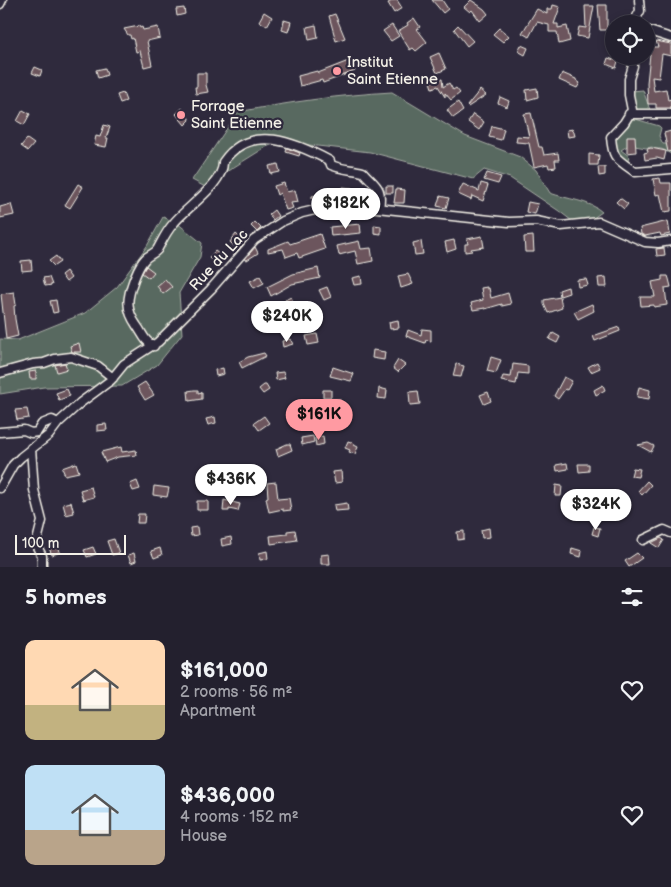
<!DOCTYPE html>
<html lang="en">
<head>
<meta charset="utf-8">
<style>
  :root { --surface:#23202e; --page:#2f2d3a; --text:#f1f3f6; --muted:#a3a3aa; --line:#403e4a; --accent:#ff9aa2 }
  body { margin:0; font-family:"Balsamiq Sans",sans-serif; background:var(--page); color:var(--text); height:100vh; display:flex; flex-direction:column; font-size:19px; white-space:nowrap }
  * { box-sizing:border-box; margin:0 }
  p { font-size:16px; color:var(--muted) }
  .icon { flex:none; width:28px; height:28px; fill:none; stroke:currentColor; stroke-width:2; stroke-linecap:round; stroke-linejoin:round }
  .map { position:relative; height:567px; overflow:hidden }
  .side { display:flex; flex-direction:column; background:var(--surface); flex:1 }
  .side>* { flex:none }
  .tools { position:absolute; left:605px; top:15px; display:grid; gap:10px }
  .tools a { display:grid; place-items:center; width:50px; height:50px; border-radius:50%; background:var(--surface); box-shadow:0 2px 8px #0003,0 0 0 1px var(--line); font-size:25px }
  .scale { position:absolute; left:15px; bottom:12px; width:111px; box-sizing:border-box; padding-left:5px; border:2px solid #f4f1e8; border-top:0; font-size:14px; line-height:18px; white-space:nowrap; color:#f4f1e8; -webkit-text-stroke:4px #2f2a3d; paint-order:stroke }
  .price { position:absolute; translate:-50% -42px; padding:0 11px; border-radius:18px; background:#fff; color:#222; font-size:16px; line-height:32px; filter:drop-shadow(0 1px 2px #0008) }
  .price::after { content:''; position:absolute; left:50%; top:30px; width:15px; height:11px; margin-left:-8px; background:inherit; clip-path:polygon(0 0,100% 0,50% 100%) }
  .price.selected { background:var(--accent); color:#111 }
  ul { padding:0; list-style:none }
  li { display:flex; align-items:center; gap:15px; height:125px; padding:0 25px }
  li span { display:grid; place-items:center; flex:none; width:140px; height:100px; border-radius:10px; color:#555 }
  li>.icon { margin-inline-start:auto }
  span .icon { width:60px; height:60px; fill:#fffc; stroke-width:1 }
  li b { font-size:21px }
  h2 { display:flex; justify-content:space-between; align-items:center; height:60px; padding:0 25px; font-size:21px }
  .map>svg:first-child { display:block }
  .green { fill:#596960; stroke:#a6ada4 }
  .building { fill:#6c555d; stroke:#f4f1e8 }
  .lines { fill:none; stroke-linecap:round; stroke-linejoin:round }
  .minor-casing { stroke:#f4f1e8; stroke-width:11 }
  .minor { stroke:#2f2a3d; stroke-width:8 }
  .poi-dot { fill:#ff9aa2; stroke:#2f2a3d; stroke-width:2 }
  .labels { text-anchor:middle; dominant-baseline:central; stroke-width:4.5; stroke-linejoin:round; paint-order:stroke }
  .poi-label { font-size:15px; fill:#f4f1e8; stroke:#2f2a3d; text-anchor:start }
  .street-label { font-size:15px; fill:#f4f1e8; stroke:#2f2a3d }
</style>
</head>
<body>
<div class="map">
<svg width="671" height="567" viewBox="0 0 671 567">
  <rect width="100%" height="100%" fill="#2f2a3d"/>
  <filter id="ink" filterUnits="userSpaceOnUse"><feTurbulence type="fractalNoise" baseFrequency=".02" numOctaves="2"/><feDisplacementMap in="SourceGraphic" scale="10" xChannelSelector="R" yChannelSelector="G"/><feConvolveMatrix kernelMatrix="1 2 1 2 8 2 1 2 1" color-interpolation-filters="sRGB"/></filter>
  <g filter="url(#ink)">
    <path class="green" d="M643 90 651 113 634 111 631 91Z
      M392 92 465 136 520 157 536 170 550 193C566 199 591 201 602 212L580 227 559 211 510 178 484 170 473 179 370 152 300 144 286 139 266 147 226 172 209 189 192 180 238 112C290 102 340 95 392 92Z
      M632 118 659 126 661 128 659 136 663 144H671V154C665 151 663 148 656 149L652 147 646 148 629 145 621 150 629 156 628 161C615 157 615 147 615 135Z
      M163 217 177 223 202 243 200 257 179 293 182 334 157 365 122 386 44 387 0 394V339L18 340 85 313 117 287 147 246Z"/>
    <path class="building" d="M394 0H397L402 8 394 13 388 3Z
      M432 0H442L448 9 443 13Z
      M471 0 484 9 488 14 480 21 472 10 470 12 464 7Z
      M553 5 560 7 554 24H558V28L567 26 570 41 559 44 557 32H549V25L537 22 529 37 522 33 537 9 547 14V9H552Z
      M598 5H607V30H600Z
      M585 6H594L588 38 577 36 579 27 586 28Z
      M184 8 185 14 177 16 176 9Z
      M264 12 272 17 267 26 259 21Z
      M335 14 345 38 336 41 329 16Z
      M414 18 420 27 417 29 427 42 416 51 413 48 410 50 398 31 408 25 407 23Z
      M284 20 291 22 288 32 282 30Z
      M316 25 318 38 309 40 307 27Z
      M392 25 399 36 391 41 383 31Z
      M458 25 473 41 467 46 454 29Z
      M139 26 140 28 142 27 143 30 158 27 160 38 147 41 152 65 144 67 140 51 136 52 133 38 131 39 130 35H128L124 29Z
      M499 28 509 36 503 42 493 34Z
      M656 41 671 44V56L662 54 659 78 652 77 654 91 666 89 668 100 671 99V108H656V104H648L647 83 650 54H646V47H658Z
      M521 45 528 48 525 55 518 51Z
      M439 53 446 69 437 73 430 57Z
      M608 58 618 61 616 68 606 64Z
      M351 60 355 71 323 83 322 80 300 86 298 76 317 71 318 73Z
      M35 67 42 70 40 76 32 73Z
      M105 68 107 75 98 78 96 70Z
      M197 73H206V85L208 92 196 94 195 87H197Z
      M562 73 576 79V80L580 83 577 88 559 80Z
      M442 79 443 87 449 83 453 90 456 88 460 93 451 100 445 93V97L438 86 432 88 430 82Z
      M537 88 538 97 527 100 526 90Z
      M480 90 486 95 468 107 467 106Z
      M123 93 126 101 120 103 117 95Z
      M500 97 509 101 507 107 498 103Z
      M458 102 463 111 453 118 447 110Z
      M182 108 190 120 185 125 176 114Z
      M23 110 30 114 24 125 17 121Z
      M531 113 539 147H542L544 155 558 153 559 160H555L556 167 549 168 548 164 534 167 529 143 516 142 517 136 529 137 524 114Z
      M473 114 484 122 479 130 468 122Z
      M104 125 110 127 106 138H108L106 147 94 145 96 136 100 137Z
      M492 126 504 129 501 140 489 137Z
      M573 129 575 136 568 137 567 130Z
      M671 131V151L668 152 664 133Z
      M627 136H635L636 152 627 153Z
      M27 139 34 144 28 151 21 146Z
      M287 148 300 153 299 156 286 152Z
      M651 148 666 151 664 160 657 158 645 160 644 153 648 152 647 149Z
      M589 154 599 155 598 165H589Z
      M278 164 280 172 271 174 269 166Z
      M598 167H605V175L599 176Z
      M487 173 501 177 498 184 484 180Z
      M660 178 661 183H671V211L664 212 660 194 656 195 653 179Z
      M284 183 287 192 295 190 298 202 291 203 293 208 286 210 280 193 277 195 274 186Z
      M481 183 488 185 483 201 472 196 471 200 458 194 463 184 479 191Z
      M78 184 83 187 70 208 65 205Z
      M386 186H393V193H386Z
      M343 187 352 188V190H363L364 201 341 202 342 199H322L323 202 315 204 314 199H312V196L332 193V191H343Z
      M396 189 405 190 404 203H394Z
      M440 196 449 198 446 208 437 206Z
      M620 198 628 204 624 209 616 202Z
      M528 202 538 204 535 214 526 212Z
      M11 204 14 215 0 218V207Z
      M274 210 278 216 273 220 269 214Z
      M668 221 670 234 661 236 660 233 645 236 641 234 640 228Z
      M255 222 261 228 257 232 251 226Z
      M360 224 361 233 331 236 330 227Z
      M374 225 381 226V234L374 233Z
      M236 234 245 242 235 253 233 251 236 248 230 242Z
      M320 234 325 249 299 258 297 253 286 257 283 249 268 252V249L288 241 290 244Z
      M482 236 484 247 471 249 472 251 465 252V244H468L467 239Z
      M533 236 534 252H525L524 237Z
      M454 240 456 249 447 252 445 242Z
      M359 241 361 249 371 248 373 261 358 264 355 251 339 255 337 246Z
      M421 241 423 254 415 255 413 243Z
      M255 247 258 253 247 260 245 259Z
      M664 248 665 255 657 256 656 249Z
      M215 251 223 257 217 264 209 258Z
      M56 256 60 262 54 266 49 261Z
      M31 260 32 270 22 271 21 261Z
      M146 266 154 272 149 278 142 273Z
      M318 268 320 278 292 284 271 296 267 287 293 274Z
      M66 271 71 278 66 282 61 275Z
      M408 274 413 284 401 288 398 276Z
      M260 276 264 283 254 288 250 281Z
      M361 276 362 284 354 285 352 278Z
      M662 276H668L669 279 671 287 665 288 667 305 654 307V305L641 306 640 297H655L652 282 662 280Z
      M49 277 52 285 45 286 43 278Z
      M606 277 607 287H599L598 278Z
      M165 279 172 287 163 294 157 286Z
      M586 279 588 285 578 287 577 280Z
      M327 287 331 297 324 300 319 290Z
      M487 287V289L489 288 491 298 508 293 511 304 502 306V304L485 309V308L473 310 471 303 483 300 481 288Z
      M568 287 569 293 560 296 559 290Z
      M14 292 16 305 14 306 15 319 18 336 6 339 1 294Z
      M291 297 294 304 288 307 285 300Z
      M560 297 562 308 548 313 544 304V300Z
      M56 300 58 312 53 313 50 301Z
      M274 304 277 310 268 314 265 308Z
      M592 304 594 311 578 319 574 312Z
      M398 320 399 328 390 329 389 322Z
      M619 327 620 331 595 341 593 336Z
      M422 329 431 330V341L426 340 425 343 406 336 408 330 421 335Z
      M553 333 560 337 557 343 549 339Z
      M317 334 319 343 308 345 306 336Z
      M290 339 293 344 283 347 282 341Z
      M79 343 81 352H72L70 346Z
      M373 350 385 352 384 360 372 358Z
      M264 353 266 356 242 368 239 362 248 357Z
      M491 357 501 360 496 373 487 371Z
      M398 360 405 365 398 372 393 368Z
      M597 362 600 368 591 372 588 367Z
      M65 363 67 369 57 372 55 365Z
      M456 364 464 366 461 377 453 376Z
      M513 364 528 366V374L518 373 516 384 501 381 503 376 511 377Z
      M333 367 354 374 351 381 330 376Z
      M223 368 224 374 216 376 215 370Z
      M36 371V379H30L29 372Z
      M283 372 285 378 276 380 275 373Z
      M564 377 572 381 567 390 565 389 558 399 554 396Z
      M145 382 154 395 145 400 137 387Z
      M264 385H266L269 390 263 394 259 389Z
      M603 385 605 390 596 395 594 390Z
      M639 387 650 390 649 399 637 397Z
      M379 388 387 390 386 399 378 398Z
      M67 389 70 396 59 400 56 393Z
      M194 390H198V393L202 392V399L189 401 188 391Z
      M323 390H331V397H323Z
      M418 391 420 404 410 405 409 392Z
      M488 392 491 401 484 404 480 395Z
      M326 399H340L339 406 326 405Z
      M27 409 29 418 17 420 15 410Z
      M264 416 269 423 259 430 254 423Z
      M215 417 216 423 208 425 206 419Z
      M106 424 107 430 97 431V425Z
      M313 436 314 442 302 445 301 438Z
      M323 436 324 444 316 446 315 438Z
      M348 441 354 443V445L358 447 355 454 349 452 350 450 345 448Z
      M648 443 654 446 651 452 638 445Z
      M287 444H290L292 450 278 456 276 449Z
      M121 447 122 452 136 450 137 455 118 457 105 462 101 452Z
      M76 463 79 472 65 475 62 468Z
      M567 463 568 469 557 471 556 465Z
      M578 464H589V471L579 472Z
      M633 468 640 469 638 477 631 476Z
      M341 471 342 482 335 483 333 472Z
      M137 481 140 489 133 491 130 484Z
      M647 481 651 485 642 495 638 491Z
      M276 482 278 499 289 498 291 510 283 511V509L269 512 266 498 268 497 267 483Z
      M556 485 562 486 561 496H555Z
      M154 486 169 488 167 497 153 495Z
      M91 487 94 497 83 500 80 490Z
      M590 497 604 500 602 512 587 509Z
      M224 500 240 504 238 511 229 509V511H223Z
      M197 501H208V510H197Z
      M71 502 74 513 66 515 63 504Z
      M347 503 348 510 335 511 334 505Z
      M138 514H145L144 523H137Z
      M197 527 198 535 191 536 190 528Z
      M594 527 600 528 598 536 592 534Z
      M489 528 490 537 482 538 481 530Z
      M295 530 297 540 271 544 270 536 287 534V531Z
      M464 531V539L458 540 457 532Z
      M231 537 232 544 222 546 221 539Z
      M661 538 664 540 659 548 651 543Z
      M114 539 119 553 112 555 107 541Z
      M58 545 60 552 52 555 49 548Z
      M93 547 96 554 87 557 84 550Z
      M160 548 162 555 154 558 151 551Z
      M572 548 582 551 581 557 571 554Z
      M267 551 268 559 260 560 259 553Z
      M134 553 136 561 131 563 128 555Z
      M637 553 642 558 629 567 625 561Z
      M329 554 330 564H321V555Z"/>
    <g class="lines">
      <g class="minor-casing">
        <path id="minor" d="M0 4 2 0
          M633 24 640 11 639 0
          M646 30 671 38
          M631 56 633 66 629 79V95L632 110 624 123 611 137C613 161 617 158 635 172L671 169
          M629 114H671
          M154 346C144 341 143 334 137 326 125 309 127 298 134 279 137 272 139 265 145 259 148 255 154 254 157 250 162 241 166 232 173 224 185 208 224 184 223 162 250 122 296 143 330 161L331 165C343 170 352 169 363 172 375 186 383 186 379 208
          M0 373 33 364 44 363 55 359 71 357 98 366 113 378
          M0 432 24 430 31 433 37 432 42 424 52 420 58 423
          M31 448 34 490 42 521 36 545 42 556V567
          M0 488 13 465 21 457 49 435 58 423 80 403 111 380 124 364 158 342 211 289 254 240 283 221 302 213 315 210 358 206 509 222 536 221 561 226 599 222 645 242 658 243 671 241
          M643 540 664 530 671 533"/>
      </g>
      <use href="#minor" class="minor"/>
    </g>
  </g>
  <g class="poi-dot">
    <circle cx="337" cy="71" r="5"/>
    <circle cx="181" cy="115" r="5"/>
  </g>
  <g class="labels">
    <g class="poi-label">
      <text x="347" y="62">Institut<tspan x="347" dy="17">Saint Etienne</tspan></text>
      <text x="191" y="106">Forrage<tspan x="191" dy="17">Saint Etienne</tspan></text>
    </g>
    <g class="street-label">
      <text transform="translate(219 260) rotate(-47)">Rue du Lac</text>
    </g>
  </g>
</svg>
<div class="tools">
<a><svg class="icon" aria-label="locate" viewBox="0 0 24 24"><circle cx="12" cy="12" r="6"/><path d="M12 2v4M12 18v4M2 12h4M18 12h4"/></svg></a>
</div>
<div class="scale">100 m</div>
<b class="price" style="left:346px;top:230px">$182K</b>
<b class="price" style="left:287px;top:343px">$240K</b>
<b class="price selected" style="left:319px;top:441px">$161K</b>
<b class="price" style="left:231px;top:506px">$436K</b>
<b class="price" style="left:596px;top:531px">$324K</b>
</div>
<section class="side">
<h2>5 homes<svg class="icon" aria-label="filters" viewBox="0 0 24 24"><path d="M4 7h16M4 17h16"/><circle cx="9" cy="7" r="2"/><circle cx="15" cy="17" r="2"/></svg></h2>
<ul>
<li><span style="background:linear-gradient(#ffd9b3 65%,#c2b280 0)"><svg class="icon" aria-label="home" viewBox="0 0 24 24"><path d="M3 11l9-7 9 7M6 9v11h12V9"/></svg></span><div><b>$161,000</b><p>2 rooms · 56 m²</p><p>Apartment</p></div><svg class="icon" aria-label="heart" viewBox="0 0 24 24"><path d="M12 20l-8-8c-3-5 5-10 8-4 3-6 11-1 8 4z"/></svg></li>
<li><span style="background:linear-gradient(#bfe0f5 65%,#b9a48a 0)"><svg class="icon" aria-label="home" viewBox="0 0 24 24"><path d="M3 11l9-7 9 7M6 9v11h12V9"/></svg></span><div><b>$436,000</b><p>4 rooms · 152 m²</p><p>House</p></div><svg class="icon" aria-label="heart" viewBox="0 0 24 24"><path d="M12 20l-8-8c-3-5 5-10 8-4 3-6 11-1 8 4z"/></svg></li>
</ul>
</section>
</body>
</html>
